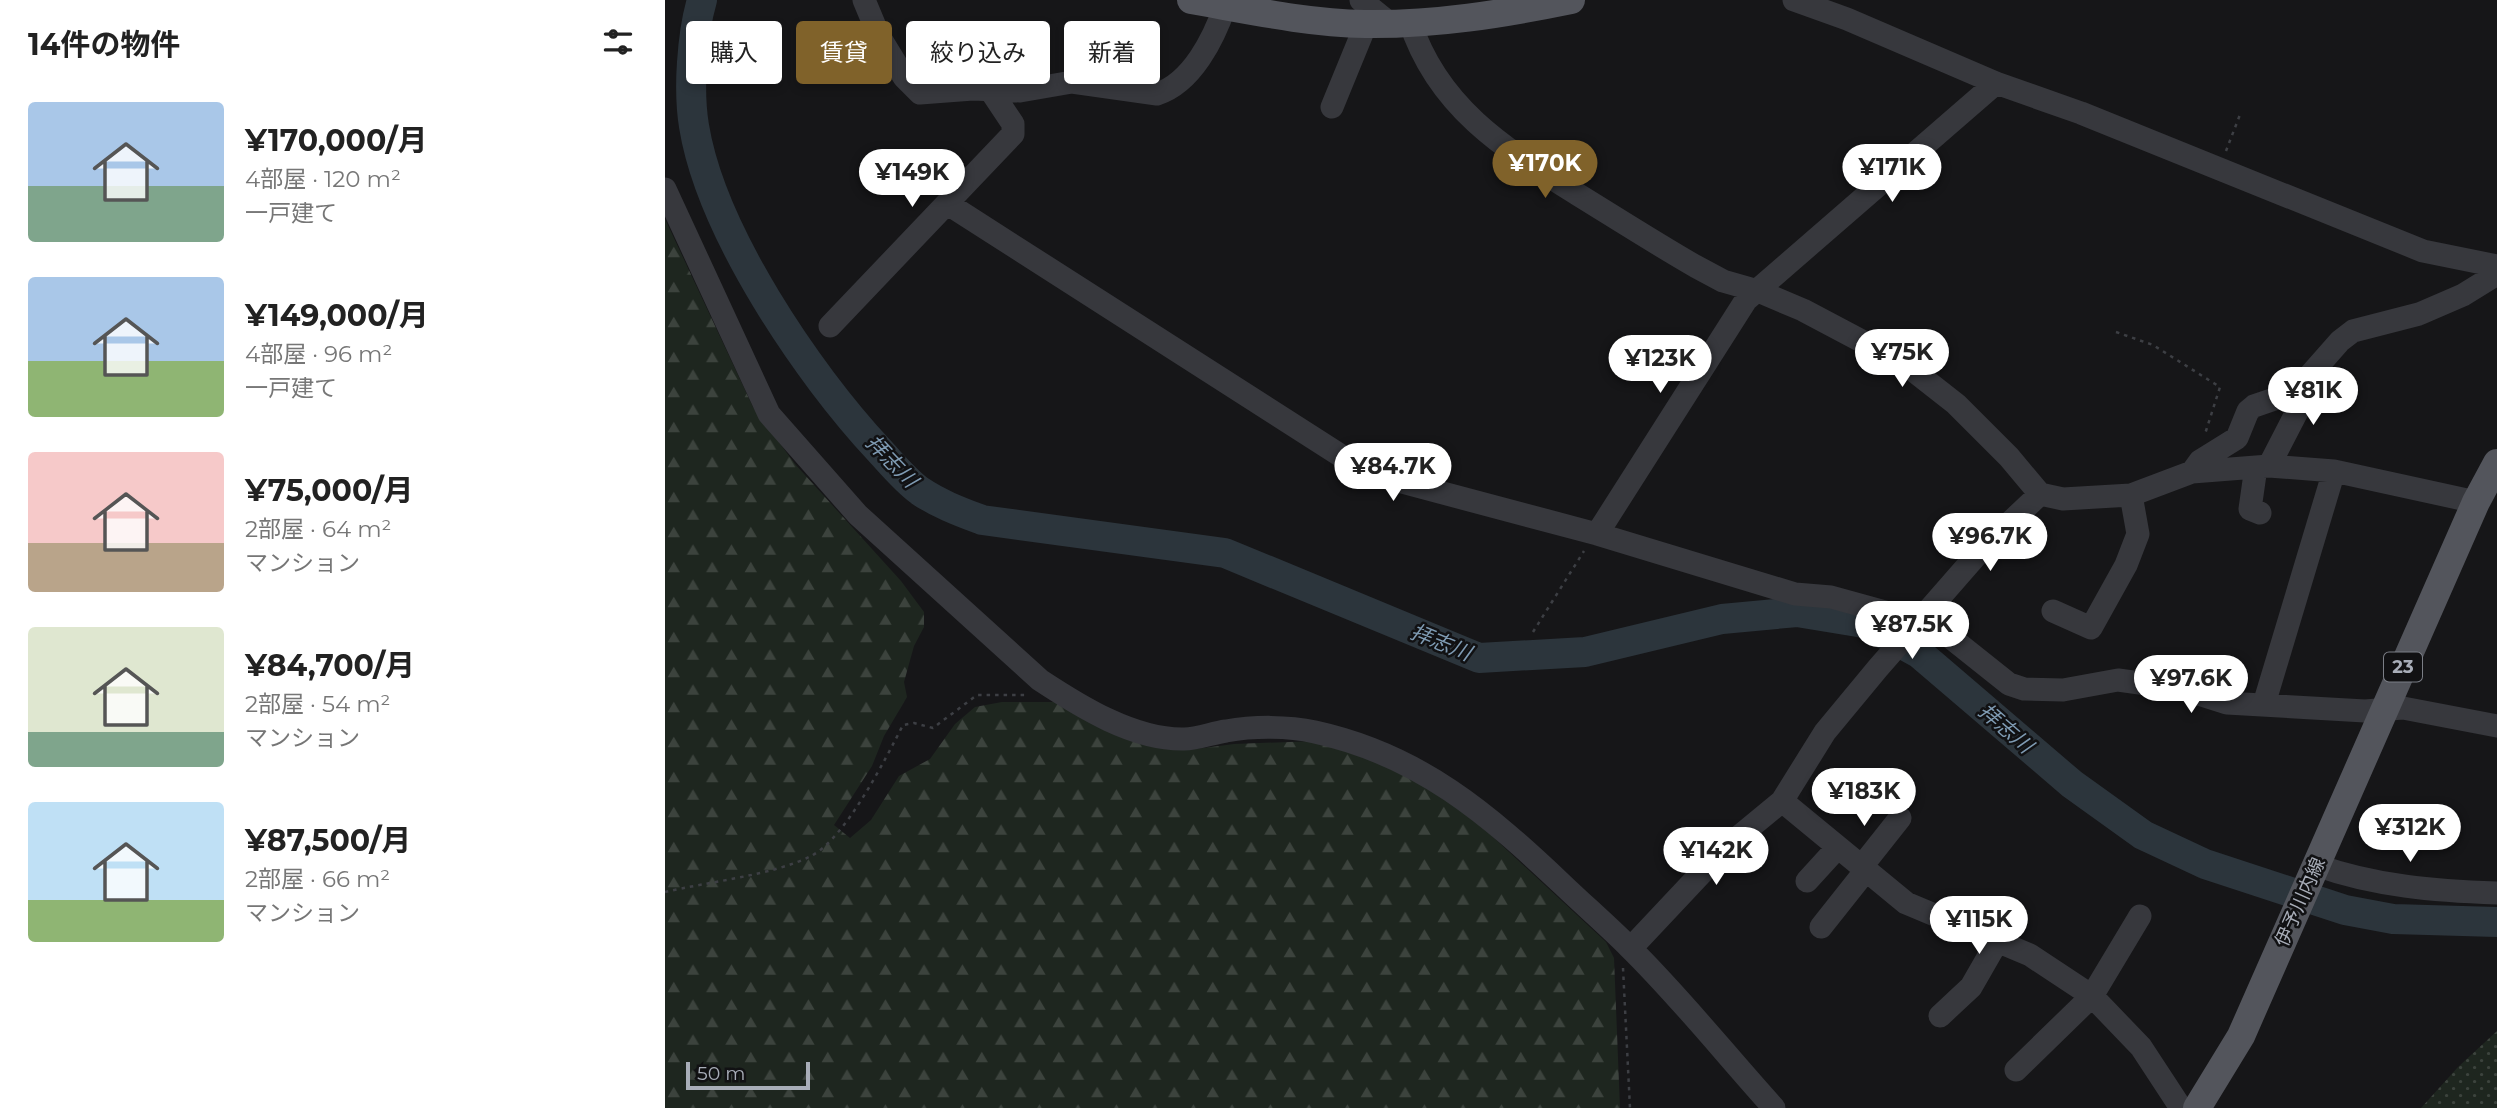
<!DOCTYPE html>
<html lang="ja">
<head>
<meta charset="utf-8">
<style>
  :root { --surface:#fff; --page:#f6f6f6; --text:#222; --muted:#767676; --accent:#80622a }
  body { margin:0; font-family:Montserrat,"Noto Sans JP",sans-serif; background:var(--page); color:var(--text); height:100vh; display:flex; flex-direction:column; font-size:26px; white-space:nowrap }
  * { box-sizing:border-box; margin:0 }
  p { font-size:23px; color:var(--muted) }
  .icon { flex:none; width:38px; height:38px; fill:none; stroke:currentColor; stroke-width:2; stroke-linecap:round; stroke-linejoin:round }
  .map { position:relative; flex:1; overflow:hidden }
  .details { display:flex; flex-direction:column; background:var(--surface); width:665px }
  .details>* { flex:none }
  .banner { position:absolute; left:21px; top:21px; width:665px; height:63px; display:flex; gap:14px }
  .scale { position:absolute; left:21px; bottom:18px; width:124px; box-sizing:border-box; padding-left:7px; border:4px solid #a8adb8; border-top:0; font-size:19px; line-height:24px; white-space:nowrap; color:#a8adb8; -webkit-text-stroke:5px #111113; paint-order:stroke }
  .price { position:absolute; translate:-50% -60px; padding:0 16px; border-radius:24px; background:#fff; color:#222; font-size:23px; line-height:46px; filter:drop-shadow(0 2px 4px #0008) }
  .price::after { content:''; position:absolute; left:50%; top:42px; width:21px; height:16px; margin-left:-10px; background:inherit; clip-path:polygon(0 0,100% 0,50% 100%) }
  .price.on { background:var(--accent); color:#fff }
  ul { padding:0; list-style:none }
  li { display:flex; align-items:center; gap:21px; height:175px; padding:0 28px }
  li span { display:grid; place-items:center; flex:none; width:196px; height:140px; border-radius:7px; color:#555 }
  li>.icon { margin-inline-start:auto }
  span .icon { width:84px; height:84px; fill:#fffc; stroke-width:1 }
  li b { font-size:30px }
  h2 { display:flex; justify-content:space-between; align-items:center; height:84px; padding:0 28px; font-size:30px }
  .chip { padding:0 24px; border-radius:7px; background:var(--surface); box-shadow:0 4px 10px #0003; font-size:24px; line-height:63px }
  .chip.on { background:var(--accent); color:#fff }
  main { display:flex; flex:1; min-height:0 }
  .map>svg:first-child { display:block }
  .grass { fill:url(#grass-dots) }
  .forest { fill:url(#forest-firs) }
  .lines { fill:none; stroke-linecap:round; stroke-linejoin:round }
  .river { stroke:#2c353c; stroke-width:30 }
  .path { stroke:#3d3f44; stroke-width:2.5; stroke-dasharray:3.5 5; stroke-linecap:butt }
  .minor { stroke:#37383d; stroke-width:23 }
  .major { stroke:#53555c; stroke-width:28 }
  .labels { text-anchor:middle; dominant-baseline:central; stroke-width:5; stroke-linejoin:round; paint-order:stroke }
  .shield { fill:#111113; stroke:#7b7e86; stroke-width:2 }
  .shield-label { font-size:18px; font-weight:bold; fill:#a8adb8 }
  .street-label { font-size:19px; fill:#a8adb8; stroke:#111113 }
  .water-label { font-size:21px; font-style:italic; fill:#7f9bb3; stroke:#111113 }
</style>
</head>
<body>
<main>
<section class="details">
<h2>14件の物件<svg class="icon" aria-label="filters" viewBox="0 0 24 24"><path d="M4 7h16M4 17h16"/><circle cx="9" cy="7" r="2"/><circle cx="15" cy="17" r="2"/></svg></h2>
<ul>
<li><span style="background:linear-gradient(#a9c7e8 60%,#7fa58c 0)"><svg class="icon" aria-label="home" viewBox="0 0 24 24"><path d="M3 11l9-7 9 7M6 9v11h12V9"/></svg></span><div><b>¥170,000/月</b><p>4部屋 · 120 m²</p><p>一戸建て</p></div></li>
<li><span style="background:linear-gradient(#a9c7e8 60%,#8fb573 0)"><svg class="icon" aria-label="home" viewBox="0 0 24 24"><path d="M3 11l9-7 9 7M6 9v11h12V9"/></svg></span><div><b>¥149,000/月</b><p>4部屋 · 96 m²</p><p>一戸建て</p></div></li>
<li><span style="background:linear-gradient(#f6c9c9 65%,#b9a48a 0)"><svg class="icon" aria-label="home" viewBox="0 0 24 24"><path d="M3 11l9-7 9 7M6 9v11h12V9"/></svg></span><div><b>¥75,000/月</b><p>2部屋 · 64 m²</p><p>マンション</p></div></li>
<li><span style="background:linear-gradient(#dfe7d0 75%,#7fa58c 0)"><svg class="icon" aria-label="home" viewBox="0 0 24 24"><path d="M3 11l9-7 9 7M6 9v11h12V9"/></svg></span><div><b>¥84,700/月</b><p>2部屋 · 54 m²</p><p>マンション</p></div></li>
<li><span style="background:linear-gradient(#bfe0f5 70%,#8fb573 0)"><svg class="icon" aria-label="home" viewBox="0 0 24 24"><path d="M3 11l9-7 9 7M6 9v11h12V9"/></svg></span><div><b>¥87,500/月</b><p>2部屋 · 66 m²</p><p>マンション</p></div></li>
</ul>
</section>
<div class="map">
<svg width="1832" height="1108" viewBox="0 0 1832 1108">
  <defs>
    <pattern id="grass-dots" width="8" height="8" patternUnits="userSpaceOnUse" patternTransform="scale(1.75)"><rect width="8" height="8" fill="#1e261f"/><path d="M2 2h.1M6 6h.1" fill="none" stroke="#3c433d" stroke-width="1.8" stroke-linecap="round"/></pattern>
    <pattern id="forest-firs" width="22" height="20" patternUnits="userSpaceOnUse" patternTransform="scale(1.75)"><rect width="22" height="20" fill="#1e261f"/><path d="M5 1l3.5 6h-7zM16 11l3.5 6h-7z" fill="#3c433d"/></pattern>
  </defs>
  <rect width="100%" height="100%" fill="#161618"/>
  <path class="grass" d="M1832 1031V1108H1756L1793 1067Z"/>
  <path class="forest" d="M0 219 88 407 130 464 236 581 259 612V627L249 646 239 682 242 697 219 736 207 766 169 825 185 838 206 820 234 776 265 759 290 724 310 707 337 702H400L484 742 531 749 569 744 651 741 692 753 748 778 800 811 941 942 949 958 955 1108H0Z"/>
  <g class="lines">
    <path class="river" d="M37 0C27 34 23 90 29 126 46 231 142 373 214 450 226 463 240 480 255 491 274 504 296 512 317 520L560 553 814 658 920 652 1057 619 1132 612 1199 623 1255 654 1407 784 1478 835 1540 864 1680 910 1728 919 1832 922"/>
    <path class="path" d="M1561 151 1576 112
      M1451 332 1488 345 1555 387 1540 434
      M868 632 919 551
      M0 892C42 882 109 875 146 856 180 839 220 760 238 725L249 723 268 728 312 695H361
      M958 968 965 1108"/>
    <path class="minor" d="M199 0 214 36 239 77 255 93 308 89 355 91 407 82 492 94C527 83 549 38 560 6
      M696 0 723 22
      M1129 0 1182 19 1331 83 1416 113 1758 251 1832 266
      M745 22C773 108 840 149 912 194 951 218 990 243 1030 266L1058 281 1093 291 1138 310 1240 364 1291 404 1344 457 1375 494 1398 499 1466 495 1527 472 1604 466 1669 471 1811 502
      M667 107 701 24
      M0 189 104 414 193 515 375 680C416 707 469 740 519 739 533 739 547 733 561 731 589 726 623 726 650 732 755 755 823 814 898 885 920 906 943 926 964 947 1015 997 1061 1055 1109 1108
      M283 204 703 473 932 534 1130 594 1166 597 1253 621 1285 637 1344 684 1359 689 1398 690 1453 680 1518 689 1562 703 1700 711 1738 708 1832 726
      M165 326 348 134V124L326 91
      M1604 466 1637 402 1630 392
      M1591 467 1585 509 1595 513
      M1527 472 1535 461 1572 438 1583 411 1589 406 1630 392 1675 341 1688 331 1754 314 1798 295 1832 274
      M932 534 1081 300 1331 83
      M1388 611 1426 628 1461 565 1473 534 1466 495
      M1599 704 1669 471
      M1117 801 1241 903 1365 955 1427 996 1476 1047 1516 1108
      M1651 865C1709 886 1771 891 1832 893
      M1197 866 1235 818
      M1142 881 1173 847
      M1156 927 1202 869
      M966 948 1060 848 1117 801 1160 732 1213 668 1317 549 1375 494
      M1275 1016 1306 987 1333 940
      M1351 1070 1427 996 1475 916"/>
    <path class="major" d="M526 0C583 10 642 23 700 24 769 25 838 14 906 0
      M1532 1108 1576 1036 1811 502 1832 463"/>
  </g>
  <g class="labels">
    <rect class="shield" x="1719" y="652.5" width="38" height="29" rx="5"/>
    <g class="shield-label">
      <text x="1738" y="667">23</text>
    </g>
    <g class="street-label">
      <text transform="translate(1635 902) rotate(-66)">伊予川内線</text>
    </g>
    <g class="water-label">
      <text transform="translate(227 461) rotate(46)">拝志川</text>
      <text transform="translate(776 642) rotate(22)">拝志川</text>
      <text transform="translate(1341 728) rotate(41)">拝志川</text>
    </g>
  </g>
</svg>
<div class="scale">50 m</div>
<b class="price on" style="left:880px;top:200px">¥170K</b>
<b class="price" style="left:1227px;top:204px">¥171K</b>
<b class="price" style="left:247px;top:209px">¥149K</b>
<b class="price" style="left:1237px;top:389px">¥75K</b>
<b class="price" style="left:995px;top:395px">¥123K</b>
<b class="price" style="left:1648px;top:427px">¥81K</b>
<b class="price" style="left:728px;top:503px">¥84.7K</b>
<b class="price" style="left:1325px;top:573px">¥96.7K</b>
<b class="price" style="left:1247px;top:661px">¥87.5K</b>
<b class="price" style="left:1526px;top:715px">¥97.6K</b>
<b class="price" style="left:1199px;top:828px">¥183K</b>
<b class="price" style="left:1745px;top:864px">¥312K</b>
<b class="price" style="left:1051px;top:887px">¥142K</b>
<b class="price" style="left:1314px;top:956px">¥115K</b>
<div class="banner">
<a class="chip">購入</a>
<a class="chip on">賃貸</a>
<a class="chip">絞り込み</a>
<a class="chip">新着</a>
</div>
</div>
</main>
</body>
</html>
